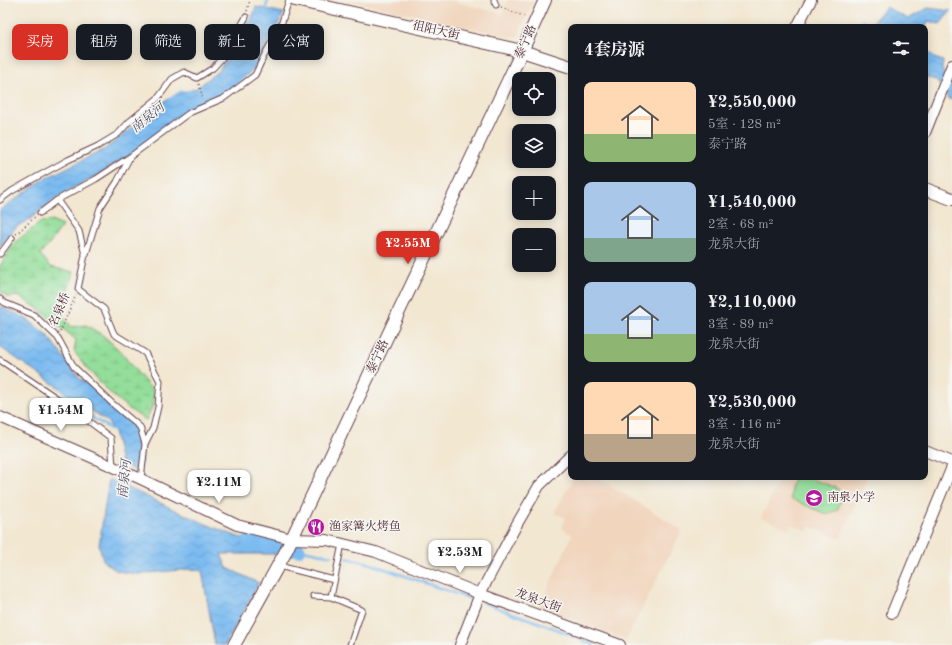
<!DOCTYPE html>
<html lang="zh">
<head>
<meta charset="utf-8">
<style>
  :root { --surface:#171b24; --page:#242831; --text:#f1f3f6; --muted:#9ea1a6; --accent:#d93025 }
  body { margin:0; font-family:"Old Standard TT","Noto Serif SC",serif; background:var(--page); color:var(--text); height:100vh; display:flex; flex-direction:column; font-size:15px; white-space:nowrap }
  * { box-sizing:border-box; margin:0 }
  p { font-size:13px; color:var(--muted) }
  .icon { flex:none; width:22px; height:22px; fill:none; stroke:currentColor; stroke-width:2; stroke-linecap:round; stroke-linejoin:round }
  .map { position:relative; flex:1; overflow:hidden }
  .drawer { position:absolute; left:568px; top:24px; width:360px; height:456px; display:flex; flex-direction:column; background:var(--surface); border-radius:8px; box-shadow:0 2px 10px #0003 }
  .drawer>* { flex:none }
  .top-card { position:absolute; left:12px; top:24px; width:380px; height:36px; display:flex; gap:8px }
  .fabs { position:absolute; left:512px; top:72px; display:grid; gap:8px }
  .fabs a { display:grid; place-items:center; width:44px; height:44px; border-radius:8px; background:var(--surface); box-shadow:0 2px 10px #0003; font-size:20px }
  .price { position:absolute; translate:-50% -34px; padding:0 9px; border-radius:8px; background:#fff; color:#222; font-size:13px; line-height:26px; filter:drop-shadow(0 1px 2px #0008) }
  .price::after { content:''; position:absolute; left:50%; top:24px; width:12px; height:9px; margin-left:-6px; background:inherit; clip-path:polygon(0 0,100% 0,50% 100%) }
  .price.current { background:var(--accent); color:#fff }
  ul { padding:0; list-style:none }
  li { display:flex; align-items:center; gap:12px; height:100px; padding:0 16px }
  li span { display:grid; place-items:center; flex:none; width:112px; height:80px; border-radius:8px; color:#555 }
  li>.icon { margin-inline-start:auto }
  span .icon { width:48px; height:48px; fill:#fffc; stroke-width:1 }
  li b { font-size:17px }
  h2 { display:flex; justify-content:space-between; align-items:center; height:48px; padding:0 16px; font-size:17px }
  .tag { padding:0 14px; border-radius:8px; background:var(--surface); box-shadow:0 2px 10px #0003; font-size:14px; line-height:36px }
  .tag.current { background:var(--accent); color:#fff }
  .map>svg:first-child { display:block }
  .built { fill:#f1d5bd }
  .green { fill:#93de9a; stroke:#6e7e62 }
  .wetland { fill:url(#wetland-marsh); stroke:#6e7e62 }
  .water { fill:url(#water-waves); stroke:#626d8e }
  .lines { fill:none; stroke-linecap:round; stroke-linejoin:round }
  .stream { stroke:#7bbbf0; stroke-width:2.5 }
  .river { stroke:#7bbbf0; stroke-width:15 }
  .service-casing { stroke:#633d44; stroke-width:7 }
  .minor-casing { stroke:#633d44; stroke-width:12 }
  .tertiary-casing { stroke:#633d44; stroke-width:14 }
  .path { stroke:#633d44; stroke-width:1.5; stroke-dasharray:1 3; stroke-linecap:butt }
  .service { stroke:#fff; stroke-width:5 }
  .minor { stroke:#fff; stroke-width:10 }
  .tertiary { stroke:#fff; stroke-width:12 }
  .labels { text-anchor:middle; dominant-baseline:central; stroke-width:3; stroke-linejoin:round; paint-order:stroke }
  .street-label { font-size:12px; fill:#4a1f2b; stroke:#f6f6f2 }
  .poi-label { font-size:12px; fill:#4a1f2b; stroke:#f6f6f2; text-anchor:start }
  .water-label { font-size:13px; font-style:italic; fill:#594e66; stroke:#f6f6f2 }
</style>
</head>
<body>
<div class="map">
<svg width="952" height="645" viewBox="0 0 952 645">
  <defs>
    <pattern id="wetland-marsh" width="20" height="14" patternUnits="userSpaceOnUse"><rect width="20" height="14" fill="#93de9a"/><path d="M1 5h8M5 5V1M11 12h8M15 12V8" fill="none" stroke="#80be85"/></pattern>
    <pattern id="water-waves" width="16" height="10" patternUnits="userSpaceOnUse"><rect width="16" height="10" fill="#7bbbf0"/><path d="M0 5q4-4 8 0t8 0" fill="none" stroke="#6ca0ce"/></pattern>
  </defs>
  <rect width="100%" height="100%" fill="#f6f6f2"/>
  <filter id="ink" filterUnits="userSpaceOnUse"><feTurbulence type="fractalNoise" baseFrequency=".025" numOctaves="2"/><feDisplacementMap in="SourceGraphic" scale="8" xChannelSelector="R" yChannelSelector="G"/><feConvolveMatrix kernelMatrix="1 2 1 2 8 2 1 2 1" color-interpolation-filters="sRGB"/></filter>
  <filter id="wash" filterUnits="userSpaceOnUse"><feTurbulence type="fractalNoise" baseFrequency=".012" numOctaves="4" result="noise"/><feDisplacementMap in="SourceGraphic" scale="16" xChannelSelector="R" yChannelSelector="G"/><feGaussianBlur stdDeviation="0.9" result="paint"/><feColorMatrix in="noise" values="0 0 0 0 0 0 0 0 0 0 0 0 0 0 0 0 0 1.4 0 .05"/><feComposite in="paint" operator="in"/></filter>
  <g filter="url(#wash)">
    <rect width="100%" height="100%" fill="#f2e7d1"/>
    <path class="built" d="M349 0H449L502 14 508 0H534L518 36 508 37Z
      M574 477H597L682 530 626 640 539 608 572 535 562 528 566 518 554 513Z
      M780 477H867L840 539 810 526 807 531 792 524 789 529 761 518Z"/>
    <path class="green" d="M798 477H806L837 488 842 499 837 510 826 514 791 499V486L795 478Z"/>
    <path class="wetland" d="M52 221 62 226 49 245 40 254 51 267 74 272 60 313 72 327 86 325 104 336 120 351 131 365 154 392 152 408 146 420C116 402 94 379 74 351L76 340 67 332 57 325 40 310 18 296 8 297 0 291V266L14 243 41 222Z"/>
    <path class="water" d="M256 7 284 13 255 68 227 93 188 111 129 155 91 179 73 188 54 200 30 219 16 227 0 246V210L44 179 105 149 165 101 180 94 197 88 218 71 226 60 248 22 250 23Z
      M886 7 908 19 928 8 951 11 940 24 928 21 925 29V27H859L863 21 873 22Z
      M925 47 934 58 943 61 942 70 952 84V100L948 98 936 80 925 77Z
      M0 306 27 319 47 335 79 378 94 389 110 406 137 428 143 442 140 473 121 463 115 435 108 422 0 347Z
      M109 479C151 498 193 520 236 536 250 541 264 542 278 548L276 554H221L227 568 259 583 225 645H215L202 571 192 569 137 574 117 571 104 562 99 545Z"/>
    <g class="lines">
      <path class="stream" d="M265 11 268 0
        M169 100 180 92 190 91
        M61 388 93 418 114 431
        M124 489 127 476
        M298 549 332 556
        M346 558 365 562 471 599
        M484 603 559 630 594 645"/>
      <path class="river" d="M250 541 298 549"/>
    </g>
  </g>
  <g filter="url(#ink)">
    <g class="lines">
      <g class="service-casing">
        <path id="service" d="M494 0 496 5
          M0 200 12 191 35 178 68 160 98 146 118 134 129 122 158 98 172 79 184 72 197 78 213 68 223 57 246 17
          M57 200 79 231 85 255 78 289 104 309 114 334 145 353 160 381 158 407 153 428 145 444
          M40 213 57 200 96 179 131 156 189 113 224 98 255 75 264 56 281 25 289 0
          M0 254 12 238
          M86 254 100 208 117 182 130 157
          M0 299 5 303 34 315 58 338 74 367 114 405 140 427 145 444 141 479
          M0 360 67 405 111 438 113 467
          M279 566 334 580
          M313 596 331 597 362 610 350 645
          M331 597 342 544"/>
      </g>
      <g class="minor-casing">
        <path id="minor" d="M797 27 811 0
          M925 133 952 65
          M0 417 141 479 237 525 292 539 327 540 376 552 480 594 620 645
          M925 451 952 462
          M892 613 952 467
          M460 645 480 594 517 524 539 486 571 455"/>
      </g>
      <g class="tertiary-casing">
        <path id="tertiary" d="M295 0 522 51 571 67
          M925 189 952 199
          M234 645 285 553 522 51 545 0"/>
      </g>
      <path class="path" d="M501 7 526 17
        M247 11 250 0
        M199 84 203 99
        M16 234 35 217
        M60 332 76 295"/>
      <use href="#service" class="service"/>
      <use href="#minor" class="minor"/>
      <use href="#tertiary" class="tertiary"/>
    </g>
  </g>
  <defs>
    <g id="school-disc" transform="scale(0.9)"><circle r="9.5" fill="#b5179e" stroke="#f6f6f2"/><path d="M0-5L7-2L0 1L-7-2ZM-4 1L0 2.5L4 1V4Q0 6-4 4Z" fill="#fff"/></g>
    <g id="restaurant-disc" transform="scale(0.9)"><circle r="9.5" fill="#b5179e" stroke="#f6f6f2"/><path d="M-5-6h1v4h1v-4h1v4h1v-4h1v5L-1.5 .5V6h-2V.5L-5-1ZM5-6V6H3V1.5H1.5Q1.5-4 5-6Z" fill="#fff"/></g>
  </defs>
  <g fill-rule="evenodd">
    <use href="#school-disc" x="814" y="498"/>
    <use href="#restaurant-disc" x="316" y="527"/>
  </g>
  <g class="labels">
    <g class="street-label">
      <text transform="translate(436 31) rotate(13)">徂阳大街</text>
      <text transform="translate(526 42) rotate(-66)">泰宁路</text>
      <text transform="translate(60 310) rotate(-67)">名泉桥</text>
      <text transform="translate(378 357) rotate(-65)">泰宁路</text>
      <text transform="translate(538 601) rotate(20)">龙泉大街</text>
    </g>
    <g class="poi-label">
      <text x="827" y="498">南泉小学</text>
      <text x="329" y="527">渔家篝火烤鱼</text>
    </g>
    <g class="water-label">
      <text transform="translate(148 118) rotate(-39)">南泉河</text>
      <text transform="translate(125 479) rotate(-84)">南泉河</text>
    </g>
  </g>
</svg>
<div class="fabs">
<a><svg class="icon" aria-label="locate" viewBox="0 0 24 24"><circle cx="12" cy="12" r="6"/><path d="M12 2v4M12 18v4M2 12h4M18 12h4"/></svg></a>
<a><svg class="icon" aria-label="layers" viewBox="0 0 24 24"><path d="M12 4l9 5-9 5-9-5zM3 14l9 5 9-5"/></svg></a>
<a>+</a>
<a>−</a>
</div>
<b class="price current" style="left:408px;top:265px">¥2.55M</b>
<b class="price" style="left:61px;top:432px">¥1.54M</b>
<b class="price" style="left:219px;top:504px">¥2.11M</b>
<b class="price" style="left:460px;top:574px">¥2.53M</b>
<div class="top-card">
<a class="tag current">买房</a>
<a class="tag">租房</a>
<a class="tag">筛选</a>
<a class="tag">新上</a>
<a class="tag">公寓</a>
</div>
<section class="drawer">
<h2>4套房源<svg class="icon" aria-label="filters" viewBox="0 0 24 24"><path d="M4 7h16M4 17h16"/><circle cx="9" cy="7" r="2"/><circle cx="15" cy="17" r="2"/></svg></h2>
<ul>
<li><span style="background:linear-gradient(#ffd9b3 65%,#8fb573 0)"><svg class="icon" aria-label="home" viewBox="0 0 24 24"><path d="M3 11l9-7 9 7M6 9v11h12V9"/></svg></span><div><b>¥2,550,000</b><p>5室 · 128 m²</p><p>泰宁路</p></div></li>
<li><span style="background:linear-gradient(#a9c7e8 70%,#7fa58c 0)"><svg class="icon" aria-label="home" viewBox="0 0 24 24"><path d="M3 11l9-7 9 7M6 9v11h12V9"/></svg></span><div><b>¥1,540,000</b><p>2室 · 68 m²</p><p>龙泉大街</p></div></li>
<li><span style="background:linear-gradient(#a9c7e8 65%,#8fb573 0)"><svg class="icon" aria-label="home" viewBox="0 0 24 24"><path d="M3 11l9-7 9 7M6 9v11h12V9"/></svg></span><div><b>¥2,110,000</b><p>3室 · 89 m²</p><p>龙泉大街</p></div></li>
<li><span style="background:linear-gradient(#ffd9b3 65%,#b9a48a 0)"><svg class="icon" aria-label="home" viewBox="0 0 24 24"><path d="M3 11l9-7 9 7M6 9v11h12V9"/></svg></span><div><b>¥2,530,000</b><p>3室 · 116 m²</p><p>龙泉大街</p></div></li>
</ul>
</section>
</div>
</body>
</html>
